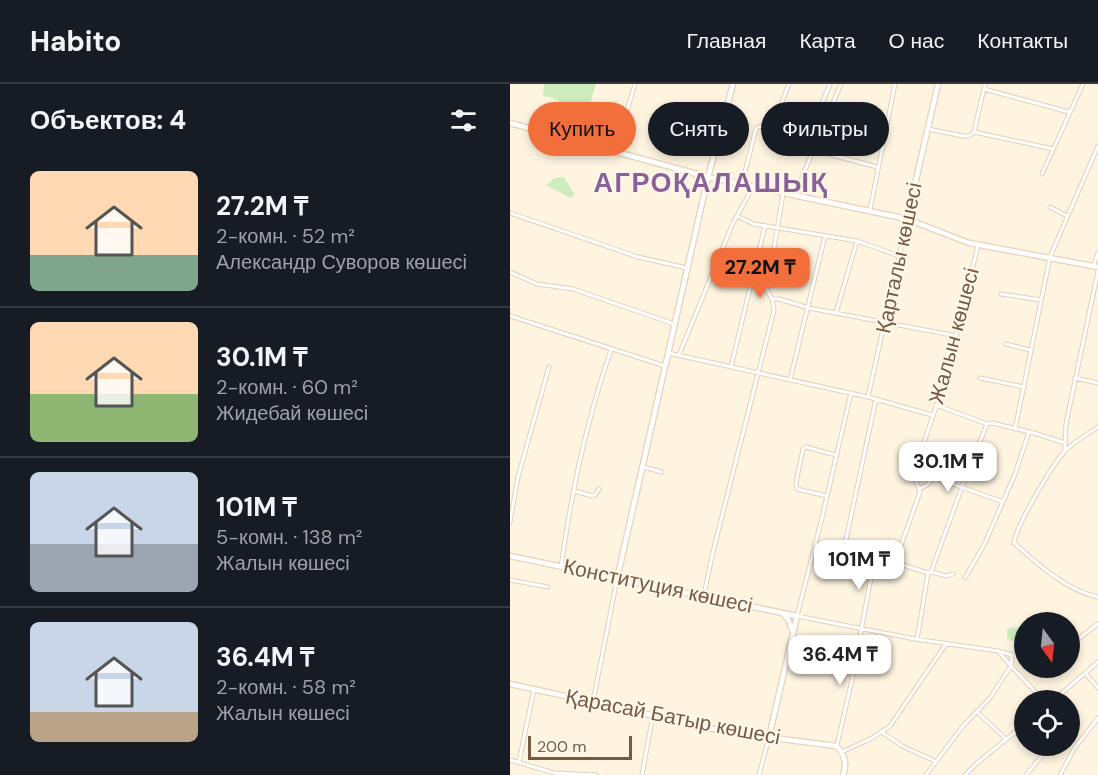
<!DOCTYPE html>
<html lang="ru">
<head>
<meta charset="utf-8">
<style>
  :root { --surface:#171b24; --page:#242831; --text:#f1f3f6; --muted:#9ea1a6; --line:#363941; --accent:#f26f3b }
  body { margin:0; font-family:"DM Sans",sans-serif; background:var(--page); color:var(--text); height:100vh; display:flex; flex-direction:column; font-size:22px; white-space:nowrap }
  * { box-sizing:border-box; margin:0 }
  p { font-size:20px; color:var(--muted) }
  .icon { flex:none; width:33px; height:33px; fill:none; stroke:currentColor; stroke-width:2; stroke-linecap:round; stroke-linejoin:round }
  .map { position:relative; flex:1; overflow:hidden }
  .details { display:flex; flex-direction:column; background:var(--surface); width:510px }
  .details>* { flex:none }
  .guide { position:absolute; left:18px; top:18px; width:480px; height:54px; display:flex; gap:12px }
  .needle { width:39px; rotate:165deg }
  .controls { position:absolute; left:504px; top:528px; display:grid; gap:12px }
  .controls a { display:grid; place-items:center; width:66px; height:66px; border-radius:50%; background:var(--surface); box-shadow:0 3px 9px #0003; font-size:30px }
  .scale { position:absolute; left:18px; bottom:15px; width:104px; box-sizing:border-box; padding-left:6px; border:3px solid #775a45; border-top:0; font-size:16px; line-height:21px; white-space:nowrap; color:#775a45; -webkit-text-stroke:4px #fff7e8; paint-order:stroke }
  .price { position:absolute; translate:-50% -51px; padding:0 14px; border-radius:12px; background:#fff; color:#222; font-size:20px; line-height:39px; filter:drop-shadow(0 2px 3px #0008) }
  .price::after { content:''; position:absolute; left:50%; top:36px; width:18px; height:14px; margin-left:-9px; background:inherit; clip-path:polygon(0 0,100% 0,50% 100%) }
  .price.current { background:var(--accent); color:#111 }
  ul { padding:0; list-style:none }
  li { display:flex; align-items:center; gap:18px; height:150px; padding:0 30px }
  li+li { border-top:2px solid var(--line) }
  li span { display:grid; place-items:center; flex:none; width:168px; height:120px; border-radius:9px; color:#555 }
  li>.icon { margin-inline-start:auto }
  span .icon { width:72px; height:72px; fill:#fffc; stroke-width:1 }
  li b { font-size:26px }
  h2 { display:flex; justify-content:space-between; align-items:center; height:72px; padding:0 30px; font-size:26px }
  .chip { padding:0 21px; border-radius:27px; background:var(--surface); box-shadow:0 3px 9px #0003; font-size:21px; line-height:54px }
  .chip.current { background:var(--accent); color:#111 }
  header { display:flex; align-items:center; gap:36px; box-sizing:border-box; height:84px; padding:0 30px; background:var(--surface); border-bottom:2px solid var(--line) }
  header strong { font-size:28px }
  nav { display:flex; gap:33px; margin-inline-start:auto; font-size:21px }
  main { display:flex; flex:1; min-height:0 }
  .map>svg:first-child { display:block }
  .green { fill:#ceecbe }
  .lines { fill:none; stroke-linecap:round; stroke-linejoin:round }
  .street-casing { stroke:#e3d0bb; stroke-width:5 }
  .secondary-casing { stroke:#e8d2b9; stroke-width:7 }
  .street { stroke:#fff; stroke-width:3 }
  .secondary { stroke:#fff; stroke-width:4.5 }
  .labels { text-anchor:middle; dominant-baseline:central; stroke-width:4.5; stroke-linejoin:round; paint-order:stroke }
  .street-label { font-size:21px; fill:#775a45; stroke:#fff7e8 }
  .district-label { font-size:27px; font-weight:bold; letter-spacing:1.5px; fill:#8a609b; stroke:#fff7e8 }
</style>
</head>
<body>
<header>
<strong>Habito</strong>
<nav><a>Главная</a><a>Карта</a><a>О нас</a><a>Контакты</a></nav>
</header>
<main>
<section class="details">
<h2>Объектов: 4<svg class="icon" aria-label="filters" viewBox="0 0 24 24"><path d="M4 7h16M4 17h16"/><circle cx="9" cy="7" r="2"/><circle cx="15" cy="17" r="2"/></svg></h2>
<ul>
<li><span style="background:linear-gradient(#ffd9b3 70%,#7fa58c 0)"><svg class="icon" aria-label="home" viewBox="0 0 24 24"><path d="M3 11l9-7 9 7M6 9v11h12V9"/></svg></span><div><b>27.2M ₸</b><p>2-комн. · 52 m²</p><p>Александр Суворов көшесі</p></div></li>
<li><span style="background:linear-gradient(#ffd9b3 60%,#8fb573 0)"><svg class="icon" aria-label="home" viewBox="0 0 24 24"><path d="M3 11l9-7 9 7M6 9v11h12V9"/></svg></span><div><b>30.1M ₸</b><p>2-комн. · 60 m²</p><p>Жидебай көшесі</p></div></li>
<li><span style="background:linear-gradient(#c9d6e8 60%,#9aa5b1 0)"><svg class="icon" aria-label="home" viewBox="0 0 24 24"><path d="M3 11l9-7 9 7M6 9v11h12V9"/></svg></span><div><b>101M ₸</b><p>5-комн. · 138 m²</p><p>Жалын көшесі</p></div></li>
<li><span style="background:linear-gradient(#c9d6e8 75%,#b9a48a 0)"><svg class="icon" aria-label="home" viewBox="0 0 24 24"><path d="M3 11l9-7 9 7M6 9v11h12V9"/></svg></span><div><b>36.4M ₸</b><p>2-комн. · 58 m²</p><p>Жалын көшесі</p></div></li>
</ul>
</section>
<div class="map">
<svg width="588" height="691" viewBox="0 0 588 691">
  <rect width="100%" height="100%" fill="#fef4e0"/>
  <path class="green" d="M34 0H86L78 27C71 26 63 26 57 23 46 16 47 14 33 12Z
    M54 93 65 111 60 114C52 108 43 106 36 101L45 94Z
    M501 543 514 545V559L502 557 497 554V546Z"/>
  <g class="lines">
    <g class="street-casing">
      <path id="street" d="M474 5 559 28
        M320 26 376 41
        M263 41 279 0
        M418 45 453 52H459L464 48 543 65
        M464 48 475 0
        M303 66 367 83
        M105 67 125 0
        M532 90 573 0
        M232 100 246 44C265 35 280 53 299 51L320 0
        M273 110 257 206 262 215H269L299 224 447 252
        M287 111 293 91 331 0
        M540 123 557 132
        M360 126 385 0
        M0 129 128 173 177 184
        M227 132 244 140 347 157 389 172
        M583 183 588 169
        M0 188 27 200 63 205 164 240
        M491 210 531 216
        M326 229 347 157
        M0 232 155 282
        M496 260 520 266
        M158 269 358 313 422 331
        M169 271 223 139 243 103
        M221 283 255 142
        M470 294 514 303
        M565 294 588 299
        M280 296 315 152
        M341 309 311 438 287 532 405 555 488 567
        M358 313 397 136
        M426 321 477 340 482 339 524 349 555 359V367
        M588 343C577 351 563 358 554 368 542 382 506 441 504 459 528 480 555 506 588 513
        M505 345 540 173 588 62
        M555 359 556 340 588 187
        M133 383 152 388
        M409 405 417 401 423 394H426L493 418
        M65 407 82 412 85 411 89 405
        M317 412 287 405 286 399 293 365 296 363 326 371
        M0 438 8 393 39 283
        M304 460 365 472 418 489
        M334 465 366 315
        M385 478 409 411 410 407 403 390 435 297 468 161
        M51 483C61 410 77 335 101 266
        M421 488 437 492 443 490
        M455 494 475 459 505 390 519 348
        M0 496 38 503
        M194 511 202 472 264 226 262 215
        M406 555 408 550 418 489 421 488 452 403 477 340
        M560 561 588 540
        M488 567 502 571 501 582Z
        M576 590 588 604
        M544 616 588 578
        M83 618 107 495
        M467 628 496 655
        M372 648 392 662 425 677
        M327 661 342 596 365 472
        M332 668 362 654 380 642 436 560
        M0 676 44 689 86 691
        M9 678 24 605
        M132 691 143 631
        M249 691 259 653
        M416 691 453 642 480 614 501 582 533 616
        M455 691 467 679 514 641
        M516 691 540 662
        M550 691 564 665 588 634"/>
    </g>
    <g class="secondary-casing">
      <path id="secondary" d="M0 39 198 93 397 135 459 159 588 183
        M397 135 428 0
        M0 472 287 532 259 653
        M107 495 198 93 223 0
        M273 530 278 535 283 548
        M0 600 218 648 326 662C335 670 337 680 333 691"/>
    </g>
    <use href="#street" class="street"/>
    <use href="#secondary" class="secondary"/>
  </g>
  <g class="labels">
    <g class="street-label">
      <text transform="translate(389 174) rotate(-78)">Қарталы көшесі</text>
      <text transform="translate(444 252) rotate(-75)">Жалын көшесі</text>
      <text transform="translate(148 502) rotate(12)">Конституция көшесі</text>
      <text transform="translate(163 633) rotate(11)">Қарасай Батыр көшесі</text>
    </g>
    <g class="district-label">
      <text x="201" y="98">АГРОҚАЛАШЫҚ</text>
    </g>
  </g>
</svg>
<div class="controls">
<a><svg class="needle" viewBox="-14 -14 28 28"><path d="M0-13l5 13h-10z" fill="#e53935"/><path d="M0 13l5-13h-10z" fill="#9ea1a6"/></svg></a>
<a><svg class="icon" aria-label="locate" viewBox="0 0 24 24"><circle cx="12" cy="12" r="6"/><path d="M12 2v4M12 18v4M2 12h4M18 12h4"/></svg></a>
</div>
<div class="scale">200 m</div>
<b class="price current" style="left:250px;top:215px">27.2M ₸</b>
<b class="price" style="left:438px;top:409px">30.1M ₸</b>
<b class="price" style="left:349px;top:507px">101M ₸</b>
<b class="price" style="left:330px;top:602px">36.4M ₸</b>
<div class="guide">
<a class="chip current">Купить</a>
<a class="chip">Снять</a>
<a class="chip">Фильтры</a>
</div>
</div>
</main>
</body>
</html>
